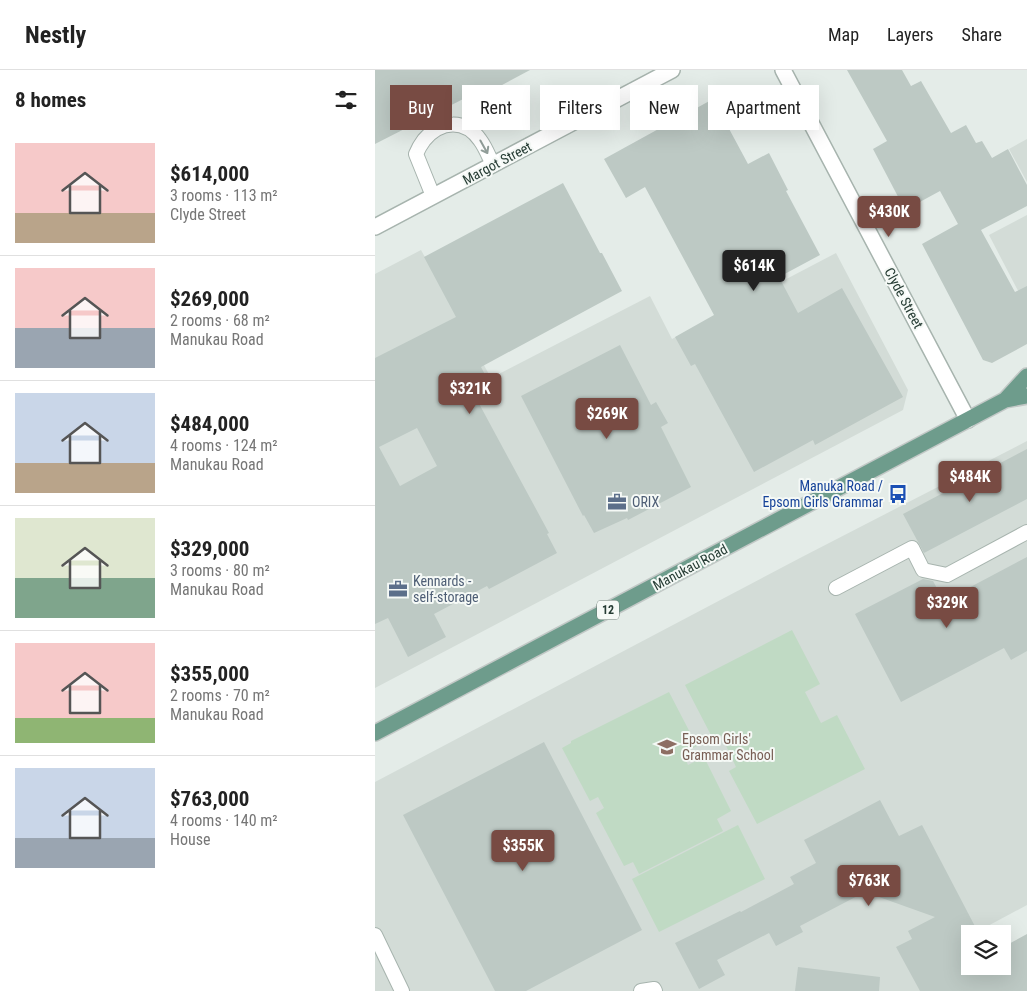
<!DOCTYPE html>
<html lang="en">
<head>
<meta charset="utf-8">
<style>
  :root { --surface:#fff; --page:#f6f6f6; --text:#222; --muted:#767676; --line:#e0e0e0; --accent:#784b43 }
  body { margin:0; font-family:"Roboto Condensed",sans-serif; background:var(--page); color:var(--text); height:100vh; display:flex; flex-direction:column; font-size:19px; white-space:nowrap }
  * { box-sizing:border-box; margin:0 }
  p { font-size:16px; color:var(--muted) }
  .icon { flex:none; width:28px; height:28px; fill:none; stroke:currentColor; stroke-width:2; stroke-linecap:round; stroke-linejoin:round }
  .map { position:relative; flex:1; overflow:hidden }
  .details { display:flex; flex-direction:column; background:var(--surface); width:375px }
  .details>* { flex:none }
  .guide { position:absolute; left:15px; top:15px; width:475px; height:45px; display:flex; gap:10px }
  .tools { position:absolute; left:586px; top:855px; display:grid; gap:10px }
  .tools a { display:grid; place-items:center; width:50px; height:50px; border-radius:0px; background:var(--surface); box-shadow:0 5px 20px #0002; font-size:25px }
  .price { position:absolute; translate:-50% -42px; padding:0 11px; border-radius:5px; background:var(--accent); color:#fff; font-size:16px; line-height:32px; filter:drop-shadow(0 1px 2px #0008) }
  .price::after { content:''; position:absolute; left:50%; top:30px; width:15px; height:11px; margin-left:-8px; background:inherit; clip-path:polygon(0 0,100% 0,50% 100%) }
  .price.active { background:#222; color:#fff }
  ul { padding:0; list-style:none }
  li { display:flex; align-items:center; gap:15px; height:125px; padding:0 15px }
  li+li { border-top:1px solid var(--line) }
  li span { display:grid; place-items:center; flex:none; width:140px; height:100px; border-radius:0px; color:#555 }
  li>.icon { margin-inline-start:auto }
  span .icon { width:60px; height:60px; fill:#fffc; stroke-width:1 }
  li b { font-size:21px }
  h2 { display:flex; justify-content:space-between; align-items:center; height:60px; padding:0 15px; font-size:21px }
  .tag { padding:0 18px; border-radius:0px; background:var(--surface); box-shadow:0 5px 20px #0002; font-size:18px; line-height:45px }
  .tag.active { background:var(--accent); color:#fff }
  header { display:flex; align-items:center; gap:30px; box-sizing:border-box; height:70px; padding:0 25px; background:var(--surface); border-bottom:1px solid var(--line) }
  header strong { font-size:24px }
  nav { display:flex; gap:28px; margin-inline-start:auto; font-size:18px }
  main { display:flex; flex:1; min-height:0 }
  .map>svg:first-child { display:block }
  .built { fill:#d3dcd7 }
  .green { fill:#c0dac4 }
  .building { fill:#bdc9c4; fill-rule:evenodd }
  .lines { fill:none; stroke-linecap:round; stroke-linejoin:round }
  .service-casing { stroke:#a7b4ae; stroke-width:16 }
  .minor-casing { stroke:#a7b4ae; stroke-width:18 }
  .primary-casing { stroke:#c2c8c6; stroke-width:18 }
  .service { stroke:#fff; stroke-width:14 }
  .minor { stroke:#fff; stroke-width:15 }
  .primary { stroke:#6e9c8c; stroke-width:15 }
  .oneway { stroke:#929e9a }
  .labels { text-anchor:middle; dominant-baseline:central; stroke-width:4; stroke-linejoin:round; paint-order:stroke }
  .shield { fill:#f5f9f6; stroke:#64756e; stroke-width:1 }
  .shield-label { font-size:12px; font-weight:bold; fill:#263c34 }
  .street-label { font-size:14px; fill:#263c34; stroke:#f5f9f6 }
  .transit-label { font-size:14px; fill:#164399; stroke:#f5f9f6; text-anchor:end }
  .service-label { font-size:14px; fill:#4e5e75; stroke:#f5f9f6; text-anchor:start }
  .education-label { font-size:14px; fill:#785e54; stroke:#f5f9f6; text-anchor:start }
</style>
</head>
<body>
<header>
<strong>Nestly</strong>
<nav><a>Map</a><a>Layers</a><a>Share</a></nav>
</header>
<main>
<section class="details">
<h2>8 homes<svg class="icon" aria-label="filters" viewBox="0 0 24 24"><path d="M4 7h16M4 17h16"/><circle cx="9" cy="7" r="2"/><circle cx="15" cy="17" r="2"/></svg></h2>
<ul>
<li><span style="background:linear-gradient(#f6c9c9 70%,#b9a48a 0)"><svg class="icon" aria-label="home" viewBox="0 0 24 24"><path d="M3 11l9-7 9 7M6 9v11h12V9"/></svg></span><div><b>$614,000</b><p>3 rooms · 113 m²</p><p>Clyde Street</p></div></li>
<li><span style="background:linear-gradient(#f6c9c9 60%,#9aa5b1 0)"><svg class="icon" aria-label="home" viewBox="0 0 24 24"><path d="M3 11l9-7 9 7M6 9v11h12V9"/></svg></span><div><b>$269,000</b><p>2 rooms · 68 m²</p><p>Manukau Road</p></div></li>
<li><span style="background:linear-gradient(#c9d6e8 70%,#b9a48a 0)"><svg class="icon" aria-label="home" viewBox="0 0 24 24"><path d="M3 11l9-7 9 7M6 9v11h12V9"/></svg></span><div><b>$484,000</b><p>4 rooms · 124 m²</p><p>Manukau Road</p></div></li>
<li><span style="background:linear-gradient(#dfe7d0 60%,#7fa58c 0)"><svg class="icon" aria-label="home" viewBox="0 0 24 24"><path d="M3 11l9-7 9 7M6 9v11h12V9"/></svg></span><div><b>$329,000</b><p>3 rooms · 80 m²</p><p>Manukau Road</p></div></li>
<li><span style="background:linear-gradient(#f6c9c9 75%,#8fb573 0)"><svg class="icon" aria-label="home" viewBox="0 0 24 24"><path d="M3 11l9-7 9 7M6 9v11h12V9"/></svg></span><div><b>$355,000</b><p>2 rooms · 70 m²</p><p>Manukau Road</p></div></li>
<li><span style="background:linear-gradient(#c9d6e8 70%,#9aa5b1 0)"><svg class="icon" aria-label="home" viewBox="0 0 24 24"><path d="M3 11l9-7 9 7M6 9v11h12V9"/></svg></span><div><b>$763,000</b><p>4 rooms · 140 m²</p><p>House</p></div></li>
</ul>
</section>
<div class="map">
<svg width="652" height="921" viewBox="0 0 652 921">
  <rect width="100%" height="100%" fill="#e4ece8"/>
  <path class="built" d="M652 69V112L634 79Z
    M652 145V238L614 165Z
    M46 180 116 308 275 226 297 269 461 183 533 320 528 340 0 618V204Z
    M652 371V835L609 858 611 864H595V896L639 921H0V712L425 488Z"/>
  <path class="green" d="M417 560 445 614 430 622 446 653 462 645 490 699 382 754 354 701 361 697 346 665 338 669 310 615Z
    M294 622 322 676 308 683 313 695 329 687 356 741 342 749 348 761 264 804 258 792 249 796 221 743 229 738 223 727 215 731 187 678 196 673V671Z
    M363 755 390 809 284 862 257 809Z"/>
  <path class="building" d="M0 0H155L101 29 98 24 0 74Z
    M472 0H527L536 16 546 11 576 63 591 55 601 73 607 71 617 88 633 79 652 115V136L606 160 640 222 652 216V274L617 293 608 290 547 174 583 154 565 121 530 140 498 79 512 71Z
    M338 29 373 94 394 83 413 120 411 121 445 185 404 207 423 243 467 218 528 327 440 375 438 370 379 402 320 294 316 296 300 267 339 245 270 117 251 128 229 89Z
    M188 113 225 183H227L247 221 106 297 118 320 101 328 174 463 172 464 182 483 114 519 112 516 59 544 71 567 33 587 13 548 0 554V288L81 247 49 187ZM42 358 62 396 25 416 4 377Z
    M245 275 276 335 281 332 293 353 286 357 316 417 253 450 252 448 219 463 209 445 208 446 146 326Z
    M652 379V429L549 483 528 444Z
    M652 487V581L636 590 629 578 526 632 480 544 548 509 558 511 569 531Z
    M169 672 267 860 151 921H120L28 745Z
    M505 730 524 766 547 755 604 864H595V896H628V877L652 864V921H545L521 877 537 869 533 861 560 847 490 822 425 856 428 862 401 876 394 863 342 890 350 905 324 919 300 873 365 841 366 842 419 814 415 807 441 793 429 770Z
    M423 897 505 907 504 921H420Z"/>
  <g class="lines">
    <g class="service-casing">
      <path id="service" d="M58 126 41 84C43 79 46 74 49 70 66 50 90 49 105 70 111 78 114 87 118 95
        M461 518 537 478 548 500 572 505 652 462
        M0 865 27 921
        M266 921 279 919 280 921"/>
    </g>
    <g class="minor-casing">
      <path id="minor" d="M408 0 593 350
        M0 157 297 0"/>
    </g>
    <g class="primary-casing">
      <path id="primary" d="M630 330 652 306
        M0 663 630 330 652 326"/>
    </g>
    <use href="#service" class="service"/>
    <use href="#minor" class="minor"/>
    <use href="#primary" class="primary"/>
  </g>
  <defs><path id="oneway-shaft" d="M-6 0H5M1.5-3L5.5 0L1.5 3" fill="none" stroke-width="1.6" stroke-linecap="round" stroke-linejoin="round" transform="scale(1.25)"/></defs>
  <use class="oneway" href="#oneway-shaft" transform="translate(109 77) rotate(61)"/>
  <defs>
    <g id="bus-bare" transform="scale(1.5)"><path d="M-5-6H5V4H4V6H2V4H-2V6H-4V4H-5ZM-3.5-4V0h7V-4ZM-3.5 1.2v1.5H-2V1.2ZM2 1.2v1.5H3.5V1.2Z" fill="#1a4fb4" stroke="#f5f9f6" stroke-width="2.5" paint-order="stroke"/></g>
    <g id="office-bare" transform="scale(1.5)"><path d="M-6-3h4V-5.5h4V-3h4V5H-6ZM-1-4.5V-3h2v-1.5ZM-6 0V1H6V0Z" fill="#5c6f8a" stroke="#f5f9f6" stroke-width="2.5" paint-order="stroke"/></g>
    <g id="school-bare" transform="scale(1.5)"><path d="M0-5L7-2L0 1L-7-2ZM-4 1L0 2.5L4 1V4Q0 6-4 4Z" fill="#8d6e63" stroke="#f5f9f6" stroke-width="2.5" paint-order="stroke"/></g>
  </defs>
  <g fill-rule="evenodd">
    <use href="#bus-bare" x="523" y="424"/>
    <use href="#office-bare" x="242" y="432"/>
    <use href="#office-bare" x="23" y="519"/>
    <use href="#school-bare" x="292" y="677"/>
  </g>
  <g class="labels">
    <rect class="shield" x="222" y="530.5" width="22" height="19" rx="4"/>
    <g class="shield-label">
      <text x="233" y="540">12</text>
    </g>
    <g class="street-label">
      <text transform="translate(122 93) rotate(-28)">Margot Street</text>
      <text transform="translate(529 228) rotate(62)">Clyde Street</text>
      <text transform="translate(315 497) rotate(-28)">Manukau Road</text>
    </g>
    <g class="transit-label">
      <text x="508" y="416">Manuka Road /<tspan x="508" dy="16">Epsom Girls Grammar</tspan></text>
    </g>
    <g class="service-label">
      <text x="257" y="432">ORIX</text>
      <text x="38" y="511">Kennards -<tspan x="38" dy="16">self-storage</tspan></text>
    </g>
    <g class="education-label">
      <text x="307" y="669">Epsom Girls'<tspan x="307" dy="16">Grammar School</tspan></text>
    </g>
  </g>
</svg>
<div class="tools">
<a><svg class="icon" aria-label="layers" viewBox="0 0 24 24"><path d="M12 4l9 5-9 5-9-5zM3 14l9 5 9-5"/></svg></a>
</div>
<b class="price" style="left:514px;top:168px">$430K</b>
<b class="price active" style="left:379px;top:222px">$614K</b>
<b class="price" style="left:95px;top:345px">$321K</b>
<b class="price" style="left:232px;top:370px">$269K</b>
<b class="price" style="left:595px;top:433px">$484K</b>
<b class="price" style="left:572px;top:559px">$329K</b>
<b class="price" style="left:148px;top:802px">$355K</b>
<b class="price" style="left:494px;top:837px">$763K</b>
<div class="guide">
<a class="tag active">Buy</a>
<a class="tag">Rent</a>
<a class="tag">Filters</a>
<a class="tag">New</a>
<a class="tag">Apartment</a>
</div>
</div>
</main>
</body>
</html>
